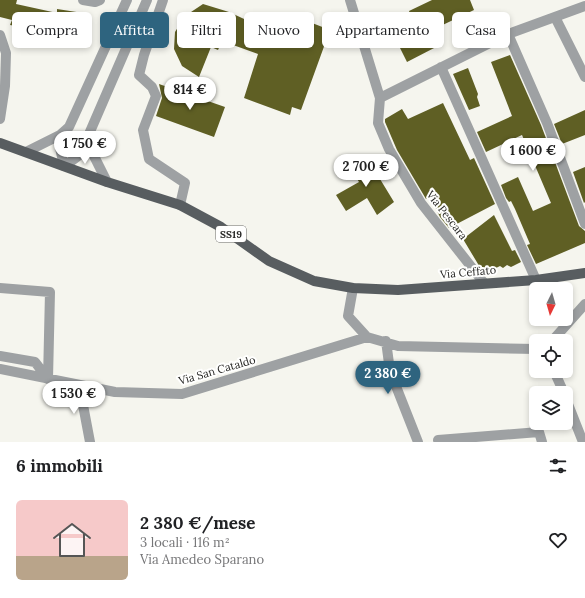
<!DOCTYPE html>
<html lang="it">
<head>
<meta charset="utf-8">
<style>
  :root { --surface:#fff; --page:#f6f6f6; --text:#202124; --muted:#757577; --accent:#2e647f }
  body { margin:0; font-family:Lora,serif; background:var(--page); color:var(--text); height:100vh; display:flex; flex-direction:column; font-size:15px; white-space:nowrap }
  * { box-sizing:border-box; margin:0 }
  p { font-size:13px; color:var(--muted) }
  .icon { flex:none; width:22px; height:22px; fill:none; stroke:currentColor; stroke-width:2; stroke-linecap:round; stroke-linejoin:round }
  .map { position:relative; height:442px; overflow:hidden }
  .side { display:flex; flex-direction:column; background:var(--surface); flex:1 }
  .side>* { flex:none }
  .hud { position:absolute; left:12px; top:12px; width:561px; height:36px; display:flex; gap:8px }
  .needle { width:26px; rotate:185deg }
  .tools { position:absolute; left:529px; top:282px; display:grid; gap:8px }
  .tools a { display:grid; place-items:center; width:44px; height:44px; border-radius:6px; background:var(--surface); box-shadow:0 2px 6px #0003; font-size:20px }
  .price { position:absolute; translate:-50% -34px; padding:0 9px; border-radius:14px; background:#fff; color:#222; font-size:13px; line-height:26px; filter:drop-shadow(0 1px 2px #0008) }
  .price::after { content:''; position:absolute; left:50%; top:24px; width:12px; height:9px; margin-left:-6px; background:inherit; clip-path:polygon(0 0,100% 0,50% 100%) }
  .price.on { background:var(--accent); color:#fff }
  ul { padding:0; list-style:none }
  li { display:flex; align-items:center; gap:12px; height:100px; padding:0 16px }
  li span { display:grid; place-items:center; flex:none; width:112px; height:80px; border-radius:6px; color:#555 }
  li>.icon { margin-inline-start:auto }
  span .icon { width:48px; height:48px; fill:#fffc; stroke-width:1 }
  li b { font-size:17px }
  h2 { display:flex; justify-content:space-between; align-items:center; height:48px; padding:0 16px; font-size:17px }
  .tag { padding:0 14px; border-radius:6px; background:var(--surface); box-shadow:0 2px 6px #0003; font-size:14px; line-height:36px }
  .tag.on { background:var(--accent); color:#fff }
  .map>svg:first-child { display:block }
  .building { fill:#5f5f24 }
  .lines { fill:none; stroke-linecap:round; stroke-linejoin:round }
  .street { stroke:#9ea1a3; stroke-width:10 }
  .primary { stroke:#585d60; stroke-width:10 }
  .labels { text-anchor:middle; dominant-baseline:central; stroke-width:4; stroke-linejoin:round; paint-order:stroke }
  .shield { fill:#fffffe; stroke:#686866; stroke-width:1 }
  .shield-label { font-size:10px; font-weight:bold; fill:#272725 }
  .street-label { font-size:11px; fill:#272725; stroke:#fffffe }
</style>
</head>
<body>
<div class="map">
<svg width="585" height="442" viewBox="0 0 585 442">
  <rect width="100%" height="100%" fill="#f5f5ee"/>
  <path class="building" d="M0 0H17L16 4 57 13V9L83 13 82 33 55 28V33L10 25 12 20 0 17Z
    M432 0H470L474 10 428 32 436 47 407 62 390 28 412 20 409 11Z
    M203 4 229 12 270 31 285 16 307 21 330 30 301 110 292 107 290 115 244 98 258 54 222 41 218 50 211 47 199 77 182 66 174 49 175 32 185 16Z
    M510 55 541 125 579 226 585 231V243L536 264 527 245 530 244 515 209 511 201 509 202 506 198 501 185 518 177 533 211 551 203 522 135 486 152 477 132 512 116 491 62Z
    M468 68 478 94 477 97 480 106 469 110 453 74Z
    M159 84 225 107 214 137 156 116 162 98Z
    M443 103 470 160 474 158 495 204 449 228 440 217 430 197 426 199 397 150 385 122V119L402 109 408 119Z
    M585 110V135L562 144 554 124Z
    M360 156 361 159 366 156 394 202 377 215 367 198 346 211 336 195 359 182 348 164Z
    M585 167V202L584 203 573 172Z
    M494 215 512 251 515 250 521 262 511 267 507 265 503 268 500 266 496 268 493 267 481 269 463 239Z"/>
  <g class="lines">
    <path class="street" d="M83 0 95 2 100 0
      M163 0 144 55 139 75 152 87 156 96 143 130 149 159 185 183 180 205
      M350 0 380 98 378 123 389 149 421 203 484 283
      M555 17 585 77
      M508 34 547 123 585 224
      M0 35 6 53 5 86 0 119
      M441 67 536 280
      M380 98 508 34 585 6
      M60 135V148L64 166C78 157 87 152 89 134L147 0
      M88 144 107 182
      M26 152 60 135 69 127 127 0
      M0 288 50 292 48 379
      M353 288 348 316 367 337
      M367 337 398 346 536 349
      M386 341 390 371 418 442
      M552 341 585 304
      M0 356 35 362 48 379
      M0 369 115 392 182 394 367 337
      M554 371 564 393
      M84 386 83 405 90 442
      M566 399 583 442
      M438 440 539 432 542 442"/>
    <path class="primary" d="M0 143 107 182 180 205 221 227 269 261 314 281 353 288 398 290 536 280 585 273"/>
  </g>
  <g class="labels">
    <rect class="shield" x="216" y="226" width="30" height="16" rx="3"/>
    <g class="shield-label">
      <text x="231" y="234">SS19</text>
    </g>
    <g class="street-label">
      <text transform="translate(447 215) rotate(52)">Via Pescara</text>
      <text transform="translate(468 272) rotate(-5)">Via Ceffato</text>
      <text transform="translate(217 370) rotate(-16)">Via San Cataldo</text>
    </g>
  </g>
</svg>
<div class="tools">
<a><svg class="needle" viewBox="-14 -14 28 28"><path d="M0-13l5 13h-10z" fill="#e53935"/><path d="M0 13l5-13h-10z" fill="#757577"/></svg></a>
<a><svg class="icon" aria-label="locate" viewBox="0 0 24 24"><circle cx="12" cy="12" r="6"/><path d="M12 2v4M12 18v4M2 12h4M18 12h4"/></svg></a>
<a><svg class="icon" aria-label="layers" viewBox="0 0 24 24"><path d="M12 4l9 5-9 5-9-5zM3 14l9 5 9-5"/></svg></a>
</div>
<b class="price" style="left:190px;top:111px">814 €</b>
<b class="price" style="left:85px;top:165px">1 750 €</b>
<b class="price" style="left:533px;top:172px">1 600 €</b>
<b class="price" style="left:366px;top:188px">2 700 €</b>
<b class="price on" style="left:388px;top:395px">2 380 €</b>
<b class="price" style="left:74px;top:415px">1 530 €</b>
<div class="hud">
<a class="tag">Compra</a>
<a class="tag on">Affitta</a>
<a class="tag">Filtri</a>
<a class="tag">Nuovo</a>
<a class="tag">Appartamento</a>
<a class="tag">Casa</a>
</div>
</div>
<section class="side">
<h2>6 immobili<svg class="icon" aria-label="filters" viewBox="0 0 24 24"><path d="M4 7h16M4 17h16"/><circle cx="9" cy="7" r="2"/><circle cx="15" cy="17" r="2"/></svg></h2>
<ul>
<li><span style="background:linear-gradient(#f6c9c9 70%,#b9a48a 0)"><svg class="icon" aria-label="home" viewBox="0 0 24 24"><path d="M3 11l9-7 9 7M6 9v11h12V9"/></svg></span><div><b>2 380 €/mese</b><p>3 locali · 116 m²</p><p>Via Amedeo Sparano</p></div><svg class="icon" aria-label="heart" viewBox="0 0 24 24"><path d="M12 20l-8-8c-3-5 5-10 8-4 3-6 11-1 8 4z"/></svg></li>
</ul>
</section>
</body>
</html>
